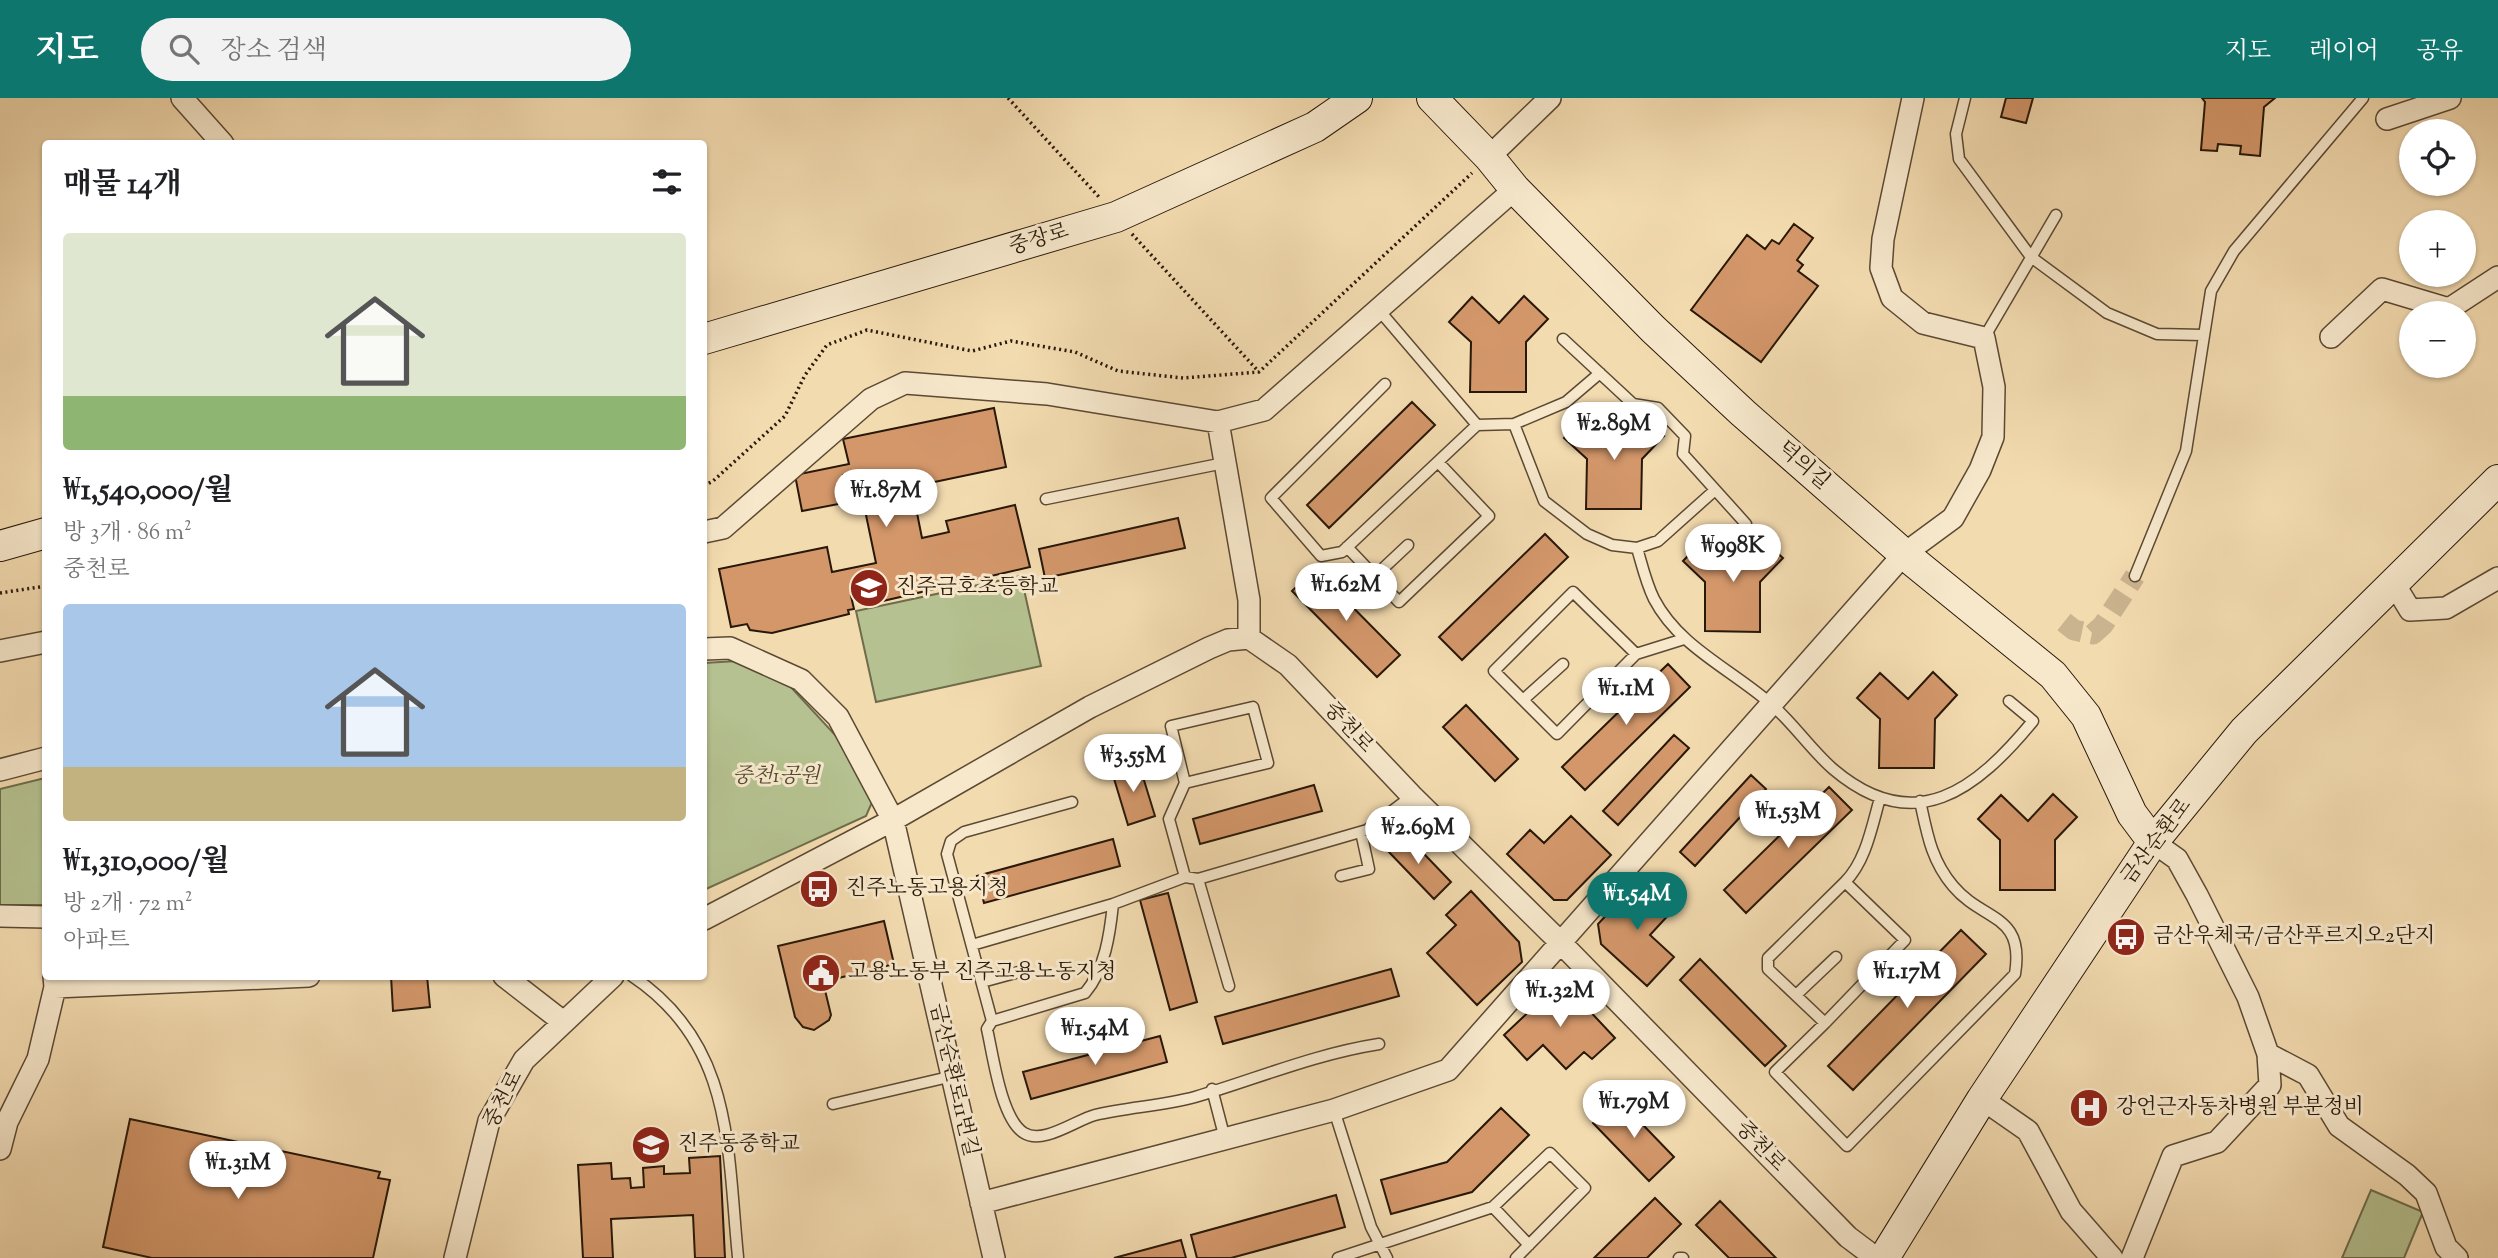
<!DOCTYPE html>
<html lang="ko">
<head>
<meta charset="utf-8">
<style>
  :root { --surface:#fff; --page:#f2f2f2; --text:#202124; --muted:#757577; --accent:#0f766e }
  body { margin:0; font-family:"Sorts Mill Goudy","Noto Serif KR",serif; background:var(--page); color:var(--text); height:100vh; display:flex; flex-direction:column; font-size:26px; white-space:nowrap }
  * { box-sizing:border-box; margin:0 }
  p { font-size:23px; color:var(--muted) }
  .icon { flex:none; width:38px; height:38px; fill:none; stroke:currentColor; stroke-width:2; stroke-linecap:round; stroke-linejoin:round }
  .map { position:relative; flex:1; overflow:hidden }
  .sheet { position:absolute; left:42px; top:42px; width:665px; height:840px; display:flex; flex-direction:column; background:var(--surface); border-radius:7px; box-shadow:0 2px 5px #0004 }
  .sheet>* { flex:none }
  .fabs { position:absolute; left:2399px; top:21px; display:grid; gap:14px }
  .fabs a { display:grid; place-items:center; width:77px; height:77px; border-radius:50%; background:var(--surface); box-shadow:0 2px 5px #0004; font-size:35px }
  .price { position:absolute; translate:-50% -60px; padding:0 16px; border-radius:24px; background:#fff; color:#222; font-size:23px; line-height:46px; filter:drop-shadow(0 2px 4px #0008) }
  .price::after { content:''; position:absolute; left:50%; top:42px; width:21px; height:16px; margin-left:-10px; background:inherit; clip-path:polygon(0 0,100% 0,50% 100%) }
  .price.current { background:var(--accent); color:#fff }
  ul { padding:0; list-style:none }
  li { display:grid; align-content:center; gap:14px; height:371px; padding:0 21px }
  li span { display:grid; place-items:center; height:217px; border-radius:7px; color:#555 }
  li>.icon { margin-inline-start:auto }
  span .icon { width:126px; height:126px; fill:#fffc; stroke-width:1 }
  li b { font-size:30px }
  h2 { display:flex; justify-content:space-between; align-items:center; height:84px; padding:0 21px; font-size:30px }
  header { display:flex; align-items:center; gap:42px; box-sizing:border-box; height:98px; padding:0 35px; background:var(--accent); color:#fff }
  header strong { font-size:33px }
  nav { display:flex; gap:38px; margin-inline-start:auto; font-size:24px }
  .search { width:490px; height:63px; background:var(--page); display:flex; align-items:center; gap:18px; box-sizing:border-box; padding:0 24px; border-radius:38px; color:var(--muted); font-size:26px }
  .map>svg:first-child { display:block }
  .green { fill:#b5c190; stroke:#6e6c4c; stroke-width:2 }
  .building { fill:#d3976a; stroke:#281809; stroke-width:2 }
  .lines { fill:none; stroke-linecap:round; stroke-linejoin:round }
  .street-tunnel { stroke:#cab48f; stroke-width:21; stroke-dasharray:21 10; stroke-linecap:butt }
  .lane-casing { stroke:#5b4933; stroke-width:13 }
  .street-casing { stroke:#5b4933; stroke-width:24 }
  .secondary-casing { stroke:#281809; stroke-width:32 }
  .path { stroke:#281809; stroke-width:3.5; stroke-dasharray:2 3.5; stroke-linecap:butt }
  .lane { stroke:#f7e8cc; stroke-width:10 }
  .street { stroke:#f7e8cc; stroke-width:21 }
  .secondary { stroke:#f7e8cc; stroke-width:30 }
  .labels { text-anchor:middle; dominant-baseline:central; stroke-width:6; stroke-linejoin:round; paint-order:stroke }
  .street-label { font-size:21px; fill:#281809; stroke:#f7e8cc }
  .poi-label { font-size:21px; fill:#281809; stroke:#f7e8cc; text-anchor:start }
  .park-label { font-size:21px; font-style:italic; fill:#524b32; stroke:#f7e8cc }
</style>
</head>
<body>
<header>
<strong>지도</strong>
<div class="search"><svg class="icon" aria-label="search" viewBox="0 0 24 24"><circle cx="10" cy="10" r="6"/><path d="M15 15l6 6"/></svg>장소 검색</div>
<nav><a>지도</a><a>레이어</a><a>공유</a></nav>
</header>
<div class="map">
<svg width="2498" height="1160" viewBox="0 0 2498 1160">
  <rect width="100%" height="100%" fill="#f3dbb0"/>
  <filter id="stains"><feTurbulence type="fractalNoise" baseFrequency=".00286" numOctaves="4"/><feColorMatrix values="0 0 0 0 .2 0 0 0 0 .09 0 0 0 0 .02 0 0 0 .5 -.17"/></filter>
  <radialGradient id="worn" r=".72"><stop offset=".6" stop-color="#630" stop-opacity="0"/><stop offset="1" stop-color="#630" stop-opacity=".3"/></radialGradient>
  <path class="green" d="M1021 478 1041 568 876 604 856 513Z
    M737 563 789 587 837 639 873 702 866 718 704 792V565Z
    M45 680V807H0V691Z
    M2371 1092 2423 1114 2404 1160H2342Z"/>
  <path class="building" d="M2006 0H2033L2026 25 2001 19Z
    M2202 0H2275L2264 9 2260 58 2240 56 2241 48 2218 46 2217 53 2201 52 2205 4Z
    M1794 126 1813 140 1797 162 1803 167 1798 173 1818 188 1761 264 1691 212 1747 137 1765 151 1772 142 1779 146Z
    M1524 198 1548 221 1526 244V294H1470L1471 244 1449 224 1472 199 1499 225Z
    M1412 304 1435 327 1329 430 1307 407Z
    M994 310 1006 369 901 391 906 412 916 410 922 440 949 434 946 423 1015 407 1030 469 870 506 868 495 851 498 854 511 848 512 849 516 772 535 750 532 747 526 731 529 719 471 827 449 832 474 876 465 857 374 843 377 849 404 802 413 795 377 849 366 843 341Z
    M1640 315 1664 338 1642 361 1641 411H1586L1587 361 1564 340 1587 316 1614 342Z
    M1178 420 1185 450 1045 480 1039 451Z
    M1545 436 1568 459 1462 562 1439 539Z
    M1758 438 1783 460 1760 484V534L1705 533V484L1683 463 1706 439 1733 464Z
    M1315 471 1400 557 1377 579 1292 493Z
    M1668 566 1690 589 1585 692 1562 669Z
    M1933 574 1957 597 1935 621 1934 670H1879L1880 621 1857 600 1880 575 1908 601Z
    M1466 607 1518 661 1495 683 1443 629Z
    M1674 637 1689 650 1618 727 1603 713Z
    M1139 666 1155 718 1128 727 1112 674Z
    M1751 677 1766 691 1695 768 1680 754Z
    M1314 687 1322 713 1200 746 1193 721Z
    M1829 689 1852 712 1746 815 1724 792Z
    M2053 696 2077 719 2055 742V792H2000V742L1978 721 2001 697 2028 723Z
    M1571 718 1611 757 1567 802H1554L1507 756 1530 732 1544 745Z
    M1403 734 1451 784 1434 801 1386 751Z
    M1113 741 1120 768 984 805 977 778Z
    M1640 781 1673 812 1650 837 1674 859 1647 888 1601 846 1598 826Z
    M1471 793 1519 844 1522 864 1477 907 1427 855 1456 827 1446 817Z
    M1168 795 1197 904 1170 912 1140 802Z
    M884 823 894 866 823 884 831 917 829 922 814 932 803 929 795 919 778 848Z
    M1961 832 1986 856 1853 992 1828 968Z
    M1700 861 1786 948 1765 968 1680 882Z
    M1391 871 1399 898 1223 946 1215 919Z
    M391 878H427L430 909 393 913Z
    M1553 891 1570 892 1615 940 1592 961 1584 954 1566 971 1543 947 1527 962 1504 937Z
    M1160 938 1167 964 1031 1001 1023 974Z
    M1618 1001 1674 1059 1649 1083 1593 1025Z
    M1501 1010 1529 1037 1472 1094 1391 1116 1381 1082 1447 1064Z
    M130 1021 380 1074 378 1080 390 1082 373 1160H152L103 1149Z
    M720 1058 725 1160H695L693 1117 611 1121 613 1160H583L578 1067 611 1065 612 1081 630 1080 631 1090 644 1089 643 1070 664 1068V1076L690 1075 689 1060Z
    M1336 1097 1345 1129 1231 1160H1197L1191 1137Z
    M1655 1100 1681 1126 1647 1160H1594Z
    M1720 1103 1776 1160H1729L1696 1127Z
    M1181 1142 1186 1160H1114Z"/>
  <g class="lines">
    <path class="street-tunnel" d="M2064 524 2074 532 2093 536 2103 527 2135 478"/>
    <g class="lane-casing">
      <path id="lane" d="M1965 0 1956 36 1959 61 2031 159 2107 215 2157 236 2203 237
        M1378 211 1477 327 1514 326 1544 403 1587 436 1612 447 1637 450C1642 467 1646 485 1654 501 1679 549 1731 571 1771 606 1794 626 1811 652 1833 671 1915 741 1977 691 2033 623L2009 603
        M1984 240 2056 117
        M1563 241 1633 306 1658 310 1685 338 1683 356 1746 426
        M1385 286 1271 400 1321 458 1342 454 1477 327
        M1514 326 1566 304 1600 275
        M1046 401 1224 365
        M1347 449 1399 504 1489 418 1438 364
        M1637 450 1658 443 1715 392
        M1375 478 1408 447
        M2135 478 2186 353 2211 193 2234 153 2363 0
        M1636 556 1573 494 1494 573 1557 636 1636 556 1684 541
        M1523 602 1563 566
        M1185 685 1268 665 1253 609 1171 628 1185 685 1169 721 1185 779
        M1072 704 964 734 951 743 947 756 992 923 987 931C993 957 1001 1021 1024 1035 1043 1047 1076 1022 1095 1017 1128 1009 1162 1008 1195 999 1256 981 1315 956 1379 946
        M1341 778 1369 771 1361 734
        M1198 781 1229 888
        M1845 784 1905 842 1825 925 1768 871V860L1845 784C1866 763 1872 728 1880 700
        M972 847 1113 806 1185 779 1198 781 1367 732 1412 698
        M632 878C734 946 727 1050 738 1159
        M982 884 1026 872
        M1796 897 1836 859
        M992 923 1085 895C1105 872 1110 835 1113 806
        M1825 925 1775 974 1847 1048 2015 876C2025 815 1983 824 1953 788 1931 762 1927 735 1920 703
        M1212 991 1225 1041
        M833 1006 953 978
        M1334 1012 1371 1129 1387 1160
        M1493 1109 1529 1147
        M1338 1160 1493 1109 1550 1055 1585 1090 1516 1160
        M1679 1160H1683"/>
    </g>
    <g class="street-casing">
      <path id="street" d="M182 0 223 46
        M2387 21 2450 0
        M1489 59 1550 0
        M2331 239 2382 191 2449 211 2498 179
        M704 434 723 430 871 301 905 285 1047 296 1218 324
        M2393 484 2410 512 2446 510 2498 480
        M1249 540V502L1218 324 1264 312 1515 91
        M704 551 730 550 801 582 838 619 893 722 994 1160
        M0 553 46 544
        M0 672 46 660
        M2153 744 2177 761 2197 797 2248 899 2268 956 2308 977 2339 1028 2407 1077 2426 1095 2446 1149 2457 1160
        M0 818 46 819
        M704 821 893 722 1090 609 1209 550 1228 542 1249 540 1288 567 1412 698 1559 843 1848 1139 1876 1160
        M504 878 562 923
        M55 889 309 878
        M1982 1001 2028 1033 2071 1113 2112 1160
        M0 1051 7 1024 38 961 55 889 54 878
        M981 1105 1334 1012 1448 972 1904 456 1953 420 1980 372 1993 339 1994 289 1984 240 1923 225 1892 200 1881 170 1883 141 1913 0
        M455 1160 489 1023 524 962 613 878
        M2132 1160 2173 1058 2217 1044 2270 987 2268 956"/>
    </g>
    <g class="secondary-casing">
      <path id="secondary" d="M1432 0 1489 59 1515 91 1653 231 1743 315 1904 456 2053 577 2086 618 2132 716 2153 744
        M704 241 1116 119 1315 29 1357 0
        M0 448 46 435
        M1884 1160 1982 1001 2153 744 2244 633 2498 382"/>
    </g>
    <path class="path" d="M1008 0 1099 99
      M1132 136 1259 274
      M704 388 713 383 785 318 805 277 827 247 867 232 972 253 1011 243 1075 254 1118 273 1183 280 1259 274 1472 75
      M0 495 46 488"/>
    <use href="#lane" class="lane"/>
    <use href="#street" class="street"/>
    <use href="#secondary" class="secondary"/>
  </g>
  <defs>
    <g id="school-disc" transform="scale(2.0125)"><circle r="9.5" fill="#8f2418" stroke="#f7e8cc"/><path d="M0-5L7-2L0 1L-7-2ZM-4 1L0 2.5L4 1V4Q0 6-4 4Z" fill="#fff"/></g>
    <g id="bus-disc" transform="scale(2.0125)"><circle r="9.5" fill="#8f2418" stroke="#f7e8cc"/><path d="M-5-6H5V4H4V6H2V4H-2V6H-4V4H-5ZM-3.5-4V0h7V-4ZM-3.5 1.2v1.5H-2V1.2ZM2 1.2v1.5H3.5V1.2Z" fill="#fff"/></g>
    <g id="civic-disc" transform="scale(2.0125)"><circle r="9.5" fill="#8f2418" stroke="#f7e8cc"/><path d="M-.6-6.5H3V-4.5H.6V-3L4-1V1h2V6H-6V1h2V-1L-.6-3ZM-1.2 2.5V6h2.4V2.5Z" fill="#fff"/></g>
    <g id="hospital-disc" transform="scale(2.0125)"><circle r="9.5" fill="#8f2418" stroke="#f7e8cc"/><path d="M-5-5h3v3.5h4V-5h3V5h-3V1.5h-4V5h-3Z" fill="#fff"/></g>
  </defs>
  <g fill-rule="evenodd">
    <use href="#school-disc" x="869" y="490"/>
    <use href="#bus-disc" x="819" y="791"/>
    <use href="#bus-disc" x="2126" y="839"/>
    <use href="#civic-disc" x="821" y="875"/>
    <use href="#hospital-disc" x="2089" y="1010"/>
    <use href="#school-disc" x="651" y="1047"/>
  </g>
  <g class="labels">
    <g class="street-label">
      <text transform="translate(1039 142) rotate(-17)">중장로</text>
      <text transform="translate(1803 368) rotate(41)">덕의길</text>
      <text transform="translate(1348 630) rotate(47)">중천로</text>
      <text transform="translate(2157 744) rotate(-53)">금산순환로</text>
      <text transform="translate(953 982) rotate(77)">금산순환로11번길</text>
      <text transform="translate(504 1002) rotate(-63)">중천로</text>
      <text transform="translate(1760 1049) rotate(46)">중천로</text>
    </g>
    <g class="poi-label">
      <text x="896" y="490">진주금호초등학교</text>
      <text x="846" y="791">진주노동고용지청</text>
      <text x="2153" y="839">금산우체국/금산푸르지오2단지</text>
      <text x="848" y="875">고용노동부 진주고용노동지청</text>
      <text x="2116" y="1010">강언근자동차병원 부분정비</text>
      <text x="678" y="1047">진주동중학교</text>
    </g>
    <g class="park-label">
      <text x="776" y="679">중천1공원</text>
    </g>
  </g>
  <rect width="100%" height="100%" filter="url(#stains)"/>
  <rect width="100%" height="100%" fill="url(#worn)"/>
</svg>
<div class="fabs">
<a><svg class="icon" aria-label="locate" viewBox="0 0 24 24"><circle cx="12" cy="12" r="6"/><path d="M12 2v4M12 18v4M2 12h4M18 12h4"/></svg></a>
<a>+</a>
<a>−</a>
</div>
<b class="price" style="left:1614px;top:364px">₩2.89M</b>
<b class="price" style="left:886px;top:431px">₩1.87M</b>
<b class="price" style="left:1733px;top:486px">₩998K</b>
<b class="price" style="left:1346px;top:525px">₩1.62M</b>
<b class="price" style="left:1626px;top:629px">₩1.1M</b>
<b class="price" style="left:1133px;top:696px">₩3.55M</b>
<b class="price" style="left:1788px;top:752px">₩1.53M</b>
<b class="price" style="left:1418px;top:768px">₩2.69M</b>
<b class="price current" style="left:1637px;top:834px">₩1.54M</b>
<b class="price" style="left:1907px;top:912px">₩1.17M</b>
<b class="price" style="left:1560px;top:931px">₩1.32M</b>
<b class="price" style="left:1095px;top:969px">₩1.54M</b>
<b class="price" style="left:1634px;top:1042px">₩1.79M</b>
<b class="price" style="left:238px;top:1103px">₩1.31M</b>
<section class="sheet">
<h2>매물 14개<svg class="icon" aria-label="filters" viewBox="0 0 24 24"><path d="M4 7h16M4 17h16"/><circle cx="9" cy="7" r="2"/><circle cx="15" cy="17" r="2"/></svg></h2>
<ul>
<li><span style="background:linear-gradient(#dfe7d0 75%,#8fb573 0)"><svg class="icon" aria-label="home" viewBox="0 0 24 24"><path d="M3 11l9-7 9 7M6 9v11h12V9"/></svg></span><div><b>₩1,540,000/월</b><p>방 3개 · 86 m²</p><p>중천로</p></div></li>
<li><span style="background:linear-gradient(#a9c7e8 75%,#c2b280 0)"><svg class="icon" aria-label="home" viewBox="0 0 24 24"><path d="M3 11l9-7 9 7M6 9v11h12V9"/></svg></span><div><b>₩1,310,000/월</b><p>방 2개 · 72 m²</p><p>아파트</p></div></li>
</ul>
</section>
</div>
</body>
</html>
